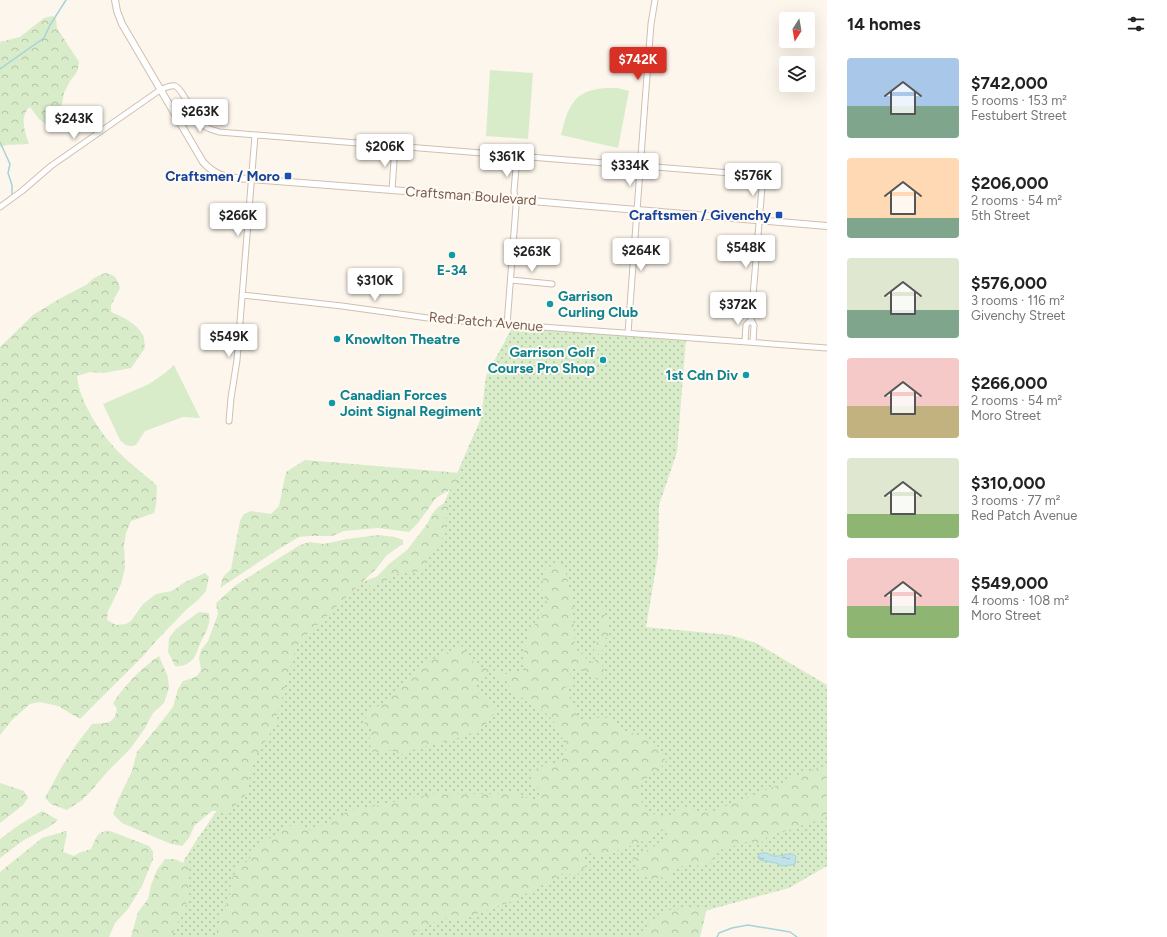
<!DOCTYPE html>
<html lang="en">
<head>
<meta charset="utf-8">
<style>
  :root { --surface:#fff; --page:#f6f6f6; --text:#222; --muted:#767676; --accent:#d93025 }
  body { margin:0; font-family:Figtree,sans-serif; background:var(--page); color:var(--text); height:100vh; display:flex; flex-direction:column; font-size:15px; white-space:nowrap }
  * { box-sizing:border-box; margin:0 }
  p { font-size:13px; color:var(--muted) }
  .icon { flex:none; width:22px; height:22px; fill:none; stroke:currentColor; stroke-width:2; stroke-linecap:round; stroke-linejoin:round }
  .map { position:relative; flex:1; overflow:hidden }
  .sheet { display:flex; flex-direction:column; background:var(--surface); width:340px }
  .sheet>* { flex:none }
  .needle { width:26px; rotate:191deg }
  .controls { position:absolute; left:779px; top:12px; display:grid; gap:8px }
  .controls a { display:grid; place-items:center; width:36px; height:36px; border-radius:4px; background:var(--surface); box-shadow:0 4px 16px #0002; font-size:20px }
  .price { position:absolute; translate:-50% -34px; padding:0 9px; border-radius:4px; background:#fff; color:#222; font-size:13px; line-height:26px; filter:drop-shadow(0 1px 2px #0008) }
  .price::after { content:''; position:absolute; left:50%; top:24px; width:12px; height:9px; margin-left:-6px; background:inherit; clip-path:polygon(0 0,100% 0,50% 100%) }
  .price.active { background:var(--accent); color:#fff }
  ul { padding:0; list-style:none }
  li { display:flex; align-items:center; gap:12px; height:100px; padding:0 20px }
  li span { display:grid; place-items:center; flex:none; width:112px; height:80px; border-radius:4px; color:#555 }
  li>.icon { margin-inline-start:auto }
  span .icon { width:48px; height:48px; fill:#fffc; stroke-width:1 }
  li b { font-size:17px }
  h2 { display:flex; justify-content:space-between; align-items:center; height:48px; padding:0 20px; font-size:17px }
  main { display:flex; flex:1; min-height:0 }
  .map>svg:first-child { display:block }
  .grass { fill:url(#grass-dots) }
  .forest { fill:url(#forest-crowns) }
  .garden { fill:#d8ecc9 }
  .water { fill:url(#water-ripples); stroke:#a5d3da }
  .lines { fill:none; stroke-linecap:round; stroke-linejoin:round }
  .stream { stroke:#a5d3da; stroke-width:1.5 }
  .minor-casing { stroke:#d1beb0; stroke-width:7 }
  .tertiary-casing { stroke:#d1beb0; stroke-width:8 }
  .minor { stroke:#fff; stroke-width:5 }
  .tertiary { stroke:#fff; stroke-width:6 }
  .transit-dot { fill:#1a4fb4; stroke:#fffaf3; stroke-width:1.5 }
  .culture-dot { fill:#0f9aa8; stroke:#fffaf3; stroke-width:1.5 }
  .labels { text-anchor:middle; dominant-baseline:central; stroke-width:4; stroke-linejoin:round; paint-order:stroke }
  .transit-label { font-size:14px; font-weight:bold; fill:#164399; stroke:#fffaf3; text-anchor:end }
  .street-label { font-size:14px; fill:#7a5c4d; stroke:#fffaf3 }
  .culture-label { font-size:14px; font-weight:bold; fill:#0d838f; stroke:#fffaf3; text-anchor:start }
</style>
</head>
<body>
<main>
<div class="map">
<svg width="827" height="937" viewBox="0 0 827 937">
  <defs>
    <pattern id="grass-dots" width="8" height="8" patternUnits="userSpaceOnUse"><rect width="8" height="8" fill="#d8ecc9"/><path d="M2 2h.1M6 6h.1" fill="none" stroke="#b4c2a5" stroke-width="1.8" stroke-linecap="round"/></pattern>
    <pattern id="forest-crowns" width="20" height="18" patternUnits="userSpaceOnUse"><rect width="20" height="18" fill="#d8ecc9"/><path d="M2 6a3 3 0 1 1 6 0M12 15a3 3 0 1 1 6 0" fill="none" stroke="#b4c2a5"/></pattern>
    <pattern id="water-ripples" width="26" height="14" patternUnits="userSpaceOnUse"><rect width="26" height="14" fill="#bfe3e8"/><path d="M2 4q2-2 4 0t4 0M15 11q2-2 4 0t4 0" fill="none" stroke="#a0bbbe"/></pattern>
  </defs>
  <rect width="100%" height="100%" fill="#fdf6ec"/>
  <path class="grass" d="M514 324 686 339 677 452 659 505 658 556 646 627 730 635 756 643 827 685V866L789 888 708 910 654 937H165L174 908 184 860 196 841 233 787 289 651 346 588 402 567 438 517 481 418 486 376Z"/>
  <path class="forest" d="M53 16 56 19 57 28 79 62 77 72 70 81 64 93 58 125 48 126 39 119 30 107C19 116 25 132 29 144L6 145 0 147V42L20 37 44 18Z
    M105 273C116 275 117 278 120 288L111 305V312C123 317 136 323 143 335 145 339 144 345 145 348L131 368 104 373 90 372 77 376C80 406 106 442 129 462 138 470 148 477 157 486L156 505 154 513 131 521 126 533 124 545 125 568 121 584 113 601 108 611 107 620 116 625 126 624 131 621 143 604 156 594 172 591 185 582 205 573 209 577 206 591 198 600 187 609 157 640 143 656 80 719 58 706 40 702 30 704 12 720 0 735V347L33 315 59 299 86 285 94 278Z
    M305 460 460 473 456 486 436 498 418 523 409 532 378 528 344 531 332 536H309L299 537 274 552 220 588 223 577 231 569 240 521 244 514 251 511 271 514 279 506 286 472Z
    M444 503H447L449 509 443 530 442 545 432 550 426 563 419 571 398 574 369 589 370 584 389 564 407 550 427 524 432 514 438 507Z
    M378 535 395 537 403 540V544L387 555 376 569 299 642 293 657 274 727 258 753 250 772 249 785 244 798 232 808 226 811H212L195 825 189 838 182 846 171 844 122 823 113 814 118 800 132 771 137 752 155 730 173 707 178 689 183 681 193 678 198 675 201 670 199 658 201 650 208 641 218 614 216 603 236 585 300 545 310 542 324 544 347 539Z
    M555 563H563L572 597 575 649 582 653 590 663 595 661 594 648 600 636 599 616 601 605 609 627V637L603 639 605 648 598 654 604 670 600 681 572 664 570 670 572 685 565 687 580 722 597 718H612C616 723 622 730 628 732 631 734 634 733 637 734 653 739 662 748 666 763 662 767 653 771 650 774 646 778 644 782 639 786V794L645 812C650 813 662 816 667 816 677 814 690 797 696 814H700L705 810 714 811 778 785 800 774 824 766 827 769V817L819 822H811L793 829 768 836 761 843 756 844 752 842H746L720 850 709 864 699 868 697 864C688 862 678 868 670 873L671 879 669 882 664 881 661 875 653 882 648 877H642L638 871 640 864 634 863 632 860 669 837 671 833 668 831 660 829 651 838 603 856 588 853 580 857 586 866 576 876 564 873 513 901 457 921 444 918 423 928 407 937H216L218 926 230 895 231 880 240 865 248 861 258 846 275 835 285 826 300 825 308 830 319 827 350 810 375 806 436 793 494 794 511 792 532 800 542 797 537 786 531 781V775L538 767 551 765 562 759 566 749C563 741 561 732 556 725 546 709 526 700 510 692L509 683 491 672 474 684 477 692 496 711 485 725 466 736 430 745 397 756 392 750 373 753 369 742 372 729 364 726 367 711C392 704 406 679 426 664 435 657 452 651 462 646L475 665 505 674 523 672 524 650 530 631 540 617 547 603 541 589 545 570Z
    M199 612 209 613C211 628 204 634 199 646 197 650 196 657 192 660 187 665 181 667 175 666L168 652 169 638 176 629Z
    M159 656 168 677 169 688 164 703 153 713 145 728 131 748 108 771 91 791 82 800 67 810 51 804 45 798 61 768 76 745 92 724C106 723 114 725 117 709L113 703C125 685 141 668 159 656Z
    M0 783 24 791 28 798 23 805 0 823Z
    M42 811 58 820 49 827 24 840 0 858V839L19 825Z
    M66 831 67 834 63 852 74 856 79 853 91 849 97 836 102 832 110 831 149 846 153 851V859L142 886 128 909 115 923 109 937H0V872L42 838Z
    M165 859H174L189 865C190 875 188 903 184 912 179 921 174 928 171 937H131L138 912 148 899 151 885 157 870Z
    M707 908 700 937H644L648 922 670 910Z"/>
  <path class="garden" d="M490 70 533 73 528 139 486 136Z
    M606 88H618L629 91 618 148 561 135C568 106 574 90 606 88Z
    M174 365 200 418 183 417 145 431 136 445C129 447 126 446 120 440L103 404 149 384 165 373Z"/>
  <path class="water" d="M762 853C767 852 770 855 774 856 783 857 789 851 796 856L795 864 791 865 781 866 776 863 760 860 758 858 759 854Z"/>
  <g class="lines">
    <path class="stream" d="M0 69 44 38 50 25 66 0
      M0 142 10 164 8 173 12 185V195
      M717 937 719 933 732 928 748 925 790 932 797 937"/>
    <g class="minor-casing">
      <path id="minor" d="M392 190 395 146
        M0 207 22 191 51 166 160 90C165 88 170 85 175 86 182 88 194 117 202 124 207 129 213 130 219 132L743 174
        M511 280 552 284
        M242 295 342 306 435 319 827 348
        M751 320 754 325 753 342
        M507 325 516 206 514 191 517 156
        M628 333 645 102 651 24 655 0
        M745 341 746 325 751 320 763 175
        M229 421 231 398 237 360 255 135"/>
    </g>
    <g class="tertiary-casing">
      <path id="tertiary" d="M115 0 117 11 122 24 203 162C217 178 231 178 251 179L507 199 827 226"/>
    </g>
    <use href="#minor" class="minor"/>
    <use href="#tertiary" class="tertiary"/>
  </g>
  <g class="transit-dot">
    <rect x="284" y="172" width="8" height="8" rx="2"/>
    <rect x="775" y="211" width="8" height="8" rx="2"/>
  </g>
  <g class="culture-dot">
    <circle cx="452" cy="255" r="4"/>
    <circle cx="550" cy="304" r="4"/>
    <circle cx="337" cy="339" r="4"/>
    <circle cx="603" cy="360" r="4"/>
    <circle cx="746" cy="375" r="4"/>
    <circle cx="332" cy="403" r="4"/>
  </g>
  <g class="labels">
    <g class="transit-label">
      <text x="280" y="176">Craftsmen / Moro</text>
      <text x="771" y="215">Craftsmen / Givenchy</text>
    </g>
    <g class="street-label">
      <text transform="translate(471 196) rotate(4)">Craftsman Boulevard</text>
      <text transform="translate(486 322) rotate(5)">Red Patch Avenue</text>
    </g>
    <g class="culture-label">
      <text x="452" y="270" text-anchor="middle">E-34</text>
      <text x="558" y="296">Garrison<tspan x="558" dy="16">Curling Club</tspan></text>
      <text x="345" y="339">Knowlton Theatre</text>
      <text x="595" y="352" text-anchor="end">Garrison Golf<tspan x="595" dy="16">Course Pro Shop</tspan></text>
      <text x="738" y="375" text-anchor="end">1st Cdn Div</text>
      <text x="340" y="395">Canadian Forces<tspan x="340" dy="16">Joint Signal Regiment</tspan></text>
    </g>
  </g>
</svg>
<div class="controls">
<a><svg class="needle" viewBox="-14 -14 28 28"><path d="M0-13l5 13h-10z" fill="#e53935"/><path d="M0 13l5-13h-10z" fill="#767676"/></svg></a>
<a><svg class="icon" aria-label="layers" viewBox="0 0 24 24"><path d="M12 4l9 5-9 5-9-5zM3 14l9 5 9-5"/></svg></a>
</div>
<b class="price active" style="left:638px;top:81px">$742K</b>
<b class="price" style="left:200px;top:133px">$263K</b>
<b class="price" style="left:74px;top:140px">$243K</b>
<b class="price" style="left:385px;top:168px">$206K</b>
<b class="price" style="left:507px;top:178px">$361K</b>
<b class="price" style="left:630px;top:187px">$334K</b>
<b class="price" style="left:753px;top:197px">$576K</b>
<b class="price" style="left:238px;top:237px">$266K</b>
<b class="price" style="left:746px;top:269px">$548K</b>
<b class="price" style="left:641px;top:272px">$264K</b>
<b class="price" style="left:532px;top:273px">$263K</b>
<b class="price" style="left:375px;top:302px">$310K</b>
<b class="price" style="left:738px;top:326px">$372K</b>
<b class="price" style="left:229px;top:358px">$549K</b>
</div>
<section class="sheet">
<h2>14 homes<svg class="icon" aria-label="filters" viewBox="0 0 24 24"><path d="M4 7h16M4 17h16"/><circle cx="9" cy="7" r="2"/><circle cx="15" cy="17" r="2"/></svg></h2>
<ul>
<li><span style="background:linear-gradient(#a9c7e8 60%,#7fa58c 0)"><svg class="icon" aria-label="home" viewBox="0 0 24 24"><path d="M3 11l9-7 9 7M6 9v11h12V9"/></svg></span><div><b>$742,000</b><p>5 rooms · 153 m²</p><p>Festubert Street</p></div></li>
<li><span style="background:linear-gradient(#ffd9b3 75%,#7fa58c 0)"><svg class="icon" aria-label="home" viewBox="0 0 24 24"><path d="M3 11l9-7 9 7M6 9v11h12V9"/></svg></span><div><b>$206,000</b><p>2 rooms · 54 m²</p><p>5th Street</p></div></li>
<li><span style="background:linear-gradient(#dfe7d0 65%,#7fa58c 0)"><svg class="icon" aria-label="home" viewBox="0 0 24 24"><path d="M3 11l9-7 9 7M6 9v11h12V9"/></svg></span><div><b>$576,000</b><p>3 rooms · 116 m²</p><p>Givenchy Street</p></div></li>
<li><span style="background:linear-gradient(#f6c9c9 60%,#c2b280 0)"><svg class="icon" aria-label="home" viewBox="0 0 24 24"><path d="M3 11l9-7 9 7M6 9v11h12V9"/></svg></span><div><b>$266,000</b><p>2 rooms · 54 m²</p><p>Moro Street</p></div></li>
<li><span style="background:linear-gradient(#dfe7d0 70%,#8fb573 0)"><svg class="icon" aria-label="home" viewBox="0 0 24 24"><path d="M3 11l9-7 9 7M6 9v11h12V9"/></svg></span><div><b>$310,000</b><p>3 rooms · 77 m²</p><p>Red Patch Avenue</p></div></li>
<li><span style="background:linear-gradient(#f6c9c9 60%,#8fb573 0)"><svg class="icon" aria-label="home" viewBox="0 0 24 24"><path d="M3 11l9-7 9 7M6 9v11h12V9"/></svg></span><div><b>$549,000</b><p>4 rooms · 108 m²</p><p>Moro Street</p></div></li>
</ul>
</section>
</main>
</body>
</html>
